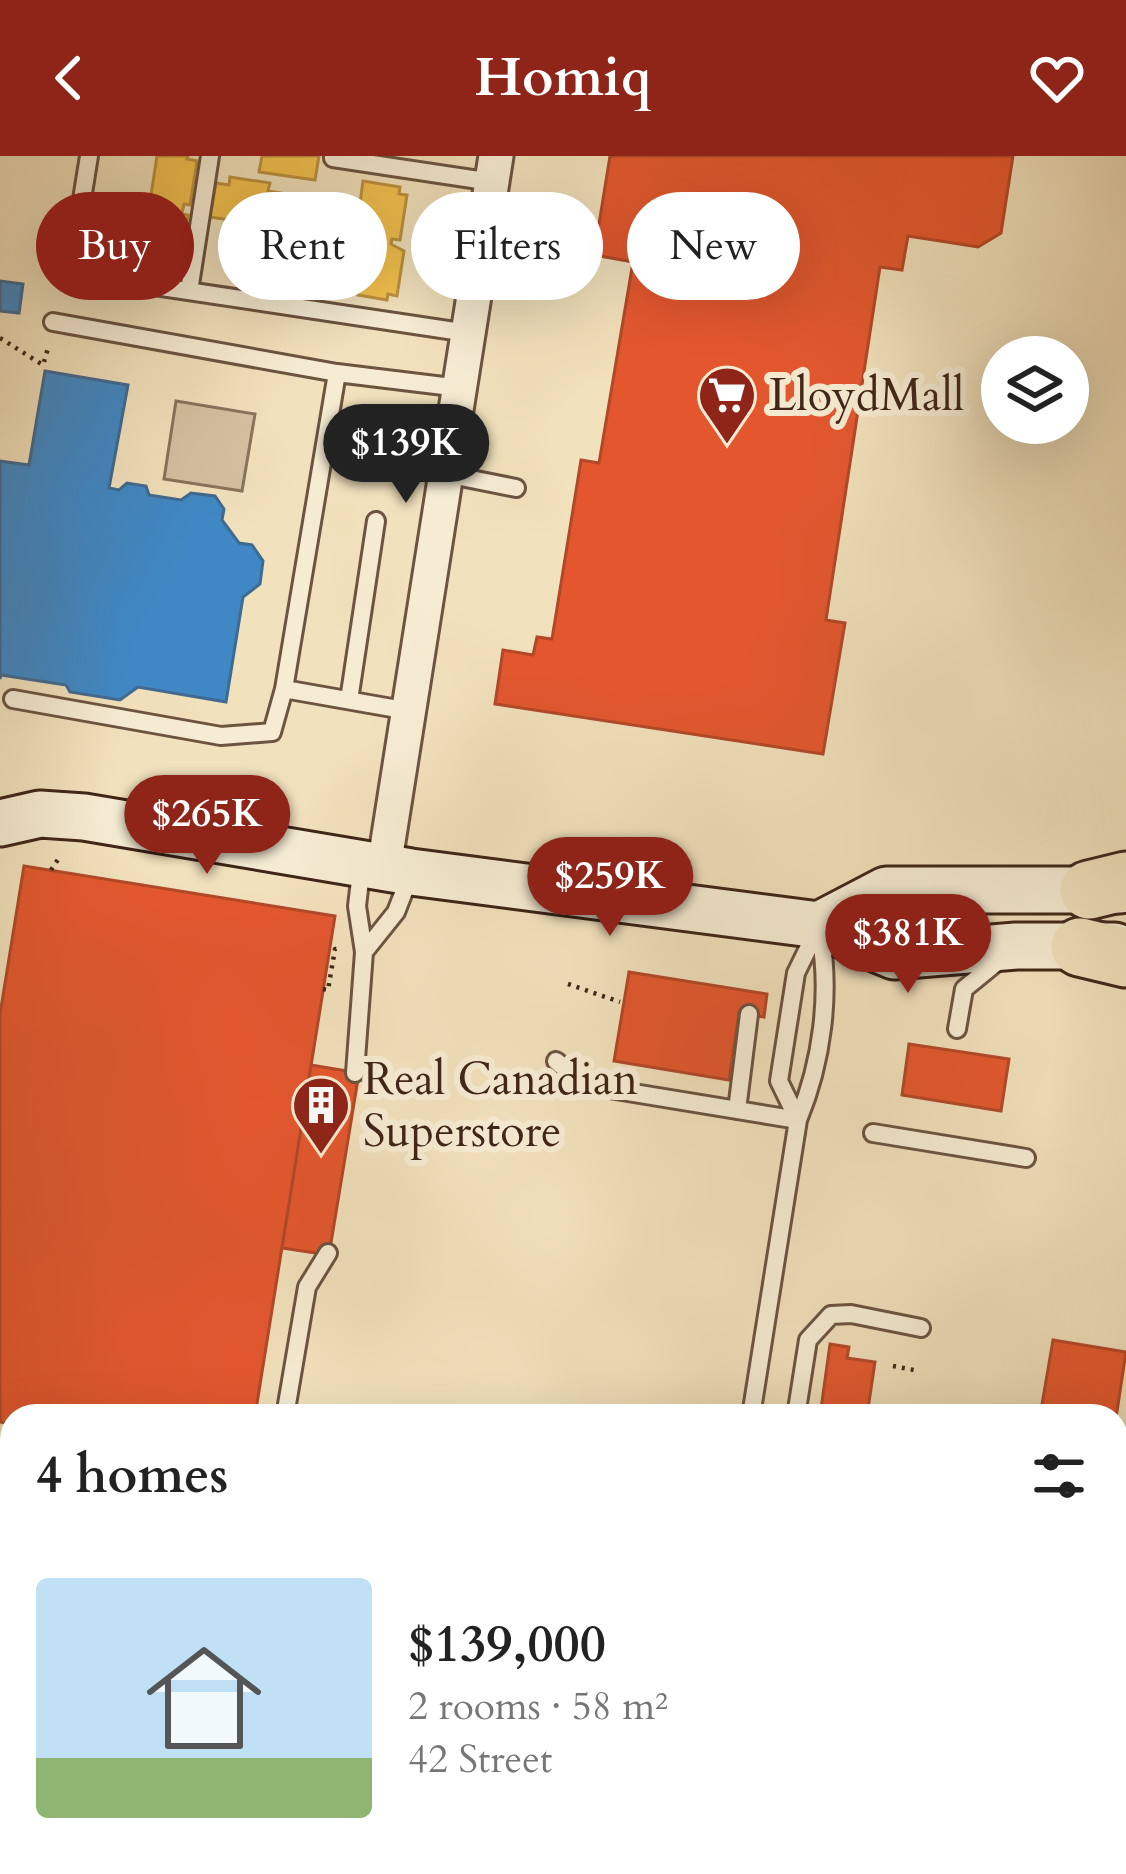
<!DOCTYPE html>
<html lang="en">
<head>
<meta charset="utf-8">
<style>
  :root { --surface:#fff; --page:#f2f2f2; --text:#222; --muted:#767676; --accent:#8f2418 }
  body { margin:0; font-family:Cardo,serif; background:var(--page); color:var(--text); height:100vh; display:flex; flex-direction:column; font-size:45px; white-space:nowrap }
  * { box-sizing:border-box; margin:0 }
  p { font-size:39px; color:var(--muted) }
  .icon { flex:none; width:66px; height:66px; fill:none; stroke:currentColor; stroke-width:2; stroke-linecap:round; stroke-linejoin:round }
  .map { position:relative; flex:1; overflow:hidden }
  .details { position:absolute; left:0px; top:1248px; width:1128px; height:471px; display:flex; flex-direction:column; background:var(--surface); border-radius:36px 36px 0 0; box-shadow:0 12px 48px #0002 }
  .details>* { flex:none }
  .banner { position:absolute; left:36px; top:36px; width:1056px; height:108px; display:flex; gap:24px }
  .buttons { position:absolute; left:981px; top:180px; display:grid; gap:24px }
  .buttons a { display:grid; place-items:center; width:108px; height:108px; border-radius:50%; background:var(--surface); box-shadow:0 12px 48px #0002; font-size:60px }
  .price { position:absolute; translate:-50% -102px; padding:0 27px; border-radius:42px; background:var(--accent); color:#fff; font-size:39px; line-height:78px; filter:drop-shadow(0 3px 6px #0008) }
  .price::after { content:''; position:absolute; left:50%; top:72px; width:36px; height:27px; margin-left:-18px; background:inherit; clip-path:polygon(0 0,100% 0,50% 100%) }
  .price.selected { background:#222; color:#fff }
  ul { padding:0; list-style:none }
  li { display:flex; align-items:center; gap:36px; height:300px; padding:0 36px }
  li span { display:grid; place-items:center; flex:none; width:336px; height:240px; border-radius:12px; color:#555 }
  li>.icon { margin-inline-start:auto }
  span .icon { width:144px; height:144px; fill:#fffc; stroke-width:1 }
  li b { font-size:51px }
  h2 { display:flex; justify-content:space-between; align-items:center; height:144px; padding:0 36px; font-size:51px }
  .chip { padding:0 42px; border-radius:54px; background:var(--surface); box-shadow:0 12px 48px #0002; font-size:42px; line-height:108px }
  .chip.selected { background:var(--accent); color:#fff }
  header { display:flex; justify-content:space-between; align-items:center; height:156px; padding:0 36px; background:var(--accent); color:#fff; font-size:54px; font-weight:800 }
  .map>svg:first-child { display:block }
  .green { fill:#d3c1a0; stroke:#89735c; stroke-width:3 }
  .homes { fill:#f2c14e; stroke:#bc923e; stroke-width:3 }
  .shops { fill:#e4572e; stroke:#b24827; stroke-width:3 }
  .schools { fill:#3f88c5; stroke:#3f6a91; stroke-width:3 }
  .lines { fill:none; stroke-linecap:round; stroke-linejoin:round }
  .lane-casing { stroke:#6c5441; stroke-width:22 }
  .street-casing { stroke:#6c5441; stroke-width:39 }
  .secondary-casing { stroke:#3f2518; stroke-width:51 }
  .highway-casing { stroke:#3f2518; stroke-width:63 }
  .path { stroke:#3f2518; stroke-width:4.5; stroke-dasharray:3 6; stroke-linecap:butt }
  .lane { stroke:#f6ecd3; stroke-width:16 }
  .street { stroke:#f6ecd3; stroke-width:33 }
  .secondary { stroke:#f6ecd3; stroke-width:45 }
  .highway { stroke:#f1e1bc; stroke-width:57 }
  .labels { text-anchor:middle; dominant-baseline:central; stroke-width:12; stroke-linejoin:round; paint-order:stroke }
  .poi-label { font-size:45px; fill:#3f2518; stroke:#f6ecd3; text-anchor:start }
</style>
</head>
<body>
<header><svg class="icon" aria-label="back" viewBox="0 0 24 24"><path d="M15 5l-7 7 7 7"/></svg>Homiq<svg class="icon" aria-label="heart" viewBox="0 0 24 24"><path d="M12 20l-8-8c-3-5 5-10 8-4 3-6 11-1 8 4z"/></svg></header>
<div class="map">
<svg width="1126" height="1718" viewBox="0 0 1126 1718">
  <rect width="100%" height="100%" fill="#f1e1bc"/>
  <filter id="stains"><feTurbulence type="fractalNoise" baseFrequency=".00167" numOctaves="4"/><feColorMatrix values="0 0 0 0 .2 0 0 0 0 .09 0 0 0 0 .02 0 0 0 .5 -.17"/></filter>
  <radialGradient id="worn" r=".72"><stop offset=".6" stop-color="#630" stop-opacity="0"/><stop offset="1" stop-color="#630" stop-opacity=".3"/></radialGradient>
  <path class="green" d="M176 245 255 258 242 335 164 323Z
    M256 1707H350L428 1718H254Z"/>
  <path class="homes" d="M157 0H188L187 3 197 5 190 49 184 48 182 58 188 59 181 103 174 102 173 109 141 104Z
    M262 0H319L315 24 259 16Z
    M230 21 270 27 268 35 323 44 322 53 336 55 330 90 268 80 270 70 210 61 216 27 229 29Z
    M363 25 400 31 399 38 407 39 400 84 392 83 391 88 404 95 397 140 388 138 387 144 358 139 367 79 356 77Z"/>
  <path class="shops" d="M610 0H1013L1001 77 978 91 908 80 902 114 880 111 826 464 845 467 823 598 495 548 503 494 533 499 537 481 552 483 581 304 599 307 633 106 594 99Z
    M24 710 335 760 255 1260H12V1268L0 1266V858Z
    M629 816 767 838 764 861 739 857 729 924 614 905Z
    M909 888 1009 903 1001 955 902 939Z
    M311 909 359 917 329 1099 282 1092Z
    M1053 1184 1126 1196 1116 1262 1040 1260Z
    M830 1188 849 1191 847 1202 875 1206 867 1260H820Z
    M49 1707H62L104 1714 103 1718H47Z
    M736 1707H969L968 1718H734Z"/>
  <path class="schools" d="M0 125 23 128 19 157 0 155Z
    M45 215 128 229 109 332 119 334 127 327 146 330 149 339 181 344 191 337 215 340 224 353 222 364 239 387 252 389 263 405 260 428 243 441 226 546 138 531 120 544 70 536 66 529 1 519 0 523V305L29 309Z"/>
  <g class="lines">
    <g class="lane-casing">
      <path id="lane" d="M89 0 73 99 80 113 101 122 468 177
        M333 2 492 26
        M189 135 210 0
        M53 166 337 217
        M446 318 516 332
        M13 543 221 580 272 576 284 533
        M349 544 376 365
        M409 555 284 533 337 217 460 232
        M364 796 396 756 410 720
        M957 873 964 833 1002 802
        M556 905 585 929 798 964
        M355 917 364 796 357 750 362 708
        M737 954 749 858
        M798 964 779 925 796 817 818 772
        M873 977 1026 1002
        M285 1260 307 1131 328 1097
        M751 1260 798 964C822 906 831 838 820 777
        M796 1260 808 1184 831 1159 851 1158 921 1172
        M215 1718 216 1707
        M677 1718 679 1707
        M1006 1718 1007 1707
        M1019 1718 1033 1707"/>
    </g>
    <g class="street-casing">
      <path id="street" d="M384 711 496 0"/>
    </g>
    <g class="secondary-casing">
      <path id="secondary" d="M0 667 40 658 84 661 411 716 819 769 894 800 1016 790H1115
        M819 769 886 734H1120"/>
    </g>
    <g class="highway-casing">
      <path id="highway" d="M1089 734 1126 725
        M1080 791 1126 802
        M1116 1681 1126 1617"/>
    </g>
    <path class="path" d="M0 182 43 209 49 189
      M51 714 59 702
      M568 828 620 846
      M323 833 328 834 335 793H338
      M893 1210 914 1214
      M576 1718 577 1707"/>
    <use href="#lane" class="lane"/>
    <use href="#street" class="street"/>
    <use href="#secondary" class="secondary"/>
    <use href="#highway" class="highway"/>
  </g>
  <defs>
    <g id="supermarket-pin" transform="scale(3)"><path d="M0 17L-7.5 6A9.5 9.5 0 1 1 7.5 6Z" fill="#8f2418" stroke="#f6ecd3"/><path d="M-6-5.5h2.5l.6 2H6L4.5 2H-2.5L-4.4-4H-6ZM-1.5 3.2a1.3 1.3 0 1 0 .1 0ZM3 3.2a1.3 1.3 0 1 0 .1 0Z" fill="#fff"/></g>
    <g id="building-pin" transform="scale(3)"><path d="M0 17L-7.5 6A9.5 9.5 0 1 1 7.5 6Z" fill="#8f2418" stroke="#f6ecd3"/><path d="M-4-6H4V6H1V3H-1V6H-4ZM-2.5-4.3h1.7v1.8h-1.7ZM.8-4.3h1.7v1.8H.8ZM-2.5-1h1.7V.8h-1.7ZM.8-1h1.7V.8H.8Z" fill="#fff"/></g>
  </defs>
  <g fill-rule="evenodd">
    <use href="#supermarket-pin" x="727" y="239"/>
    <use href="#building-pin" x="321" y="949"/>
  </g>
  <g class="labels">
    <g class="poi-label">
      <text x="769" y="239">LloydMall</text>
      <text x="363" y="923">Real Canadian<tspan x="363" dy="52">Superstore</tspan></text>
    </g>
  </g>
  <rect width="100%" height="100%" filter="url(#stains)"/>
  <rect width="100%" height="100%" fill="url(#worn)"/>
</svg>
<div class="buttons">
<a><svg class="icon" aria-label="layers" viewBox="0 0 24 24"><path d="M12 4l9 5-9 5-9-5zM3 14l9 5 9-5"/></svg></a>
</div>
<b class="price selected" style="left:406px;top:350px">$139K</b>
<b class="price" style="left:207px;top:721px">$265K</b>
<b class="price" style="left:610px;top:783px">$259K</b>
<b class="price" style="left:908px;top:840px">$381K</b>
<div class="banner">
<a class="chip selected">Buy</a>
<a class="chip">Rent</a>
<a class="chip">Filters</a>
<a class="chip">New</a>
</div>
<section class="details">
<h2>4 homes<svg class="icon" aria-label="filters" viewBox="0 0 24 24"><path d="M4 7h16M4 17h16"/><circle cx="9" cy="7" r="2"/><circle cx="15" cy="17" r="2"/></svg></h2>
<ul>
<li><span style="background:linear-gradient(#bfe0f5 75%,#8fb573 0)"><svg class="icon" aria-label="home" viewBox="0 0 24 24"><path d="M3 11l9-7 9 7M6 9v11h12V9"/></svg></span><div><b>$139,000</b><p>2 rooms · 58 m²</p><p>42 Street</p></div></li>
</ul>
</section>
</div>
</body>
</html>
